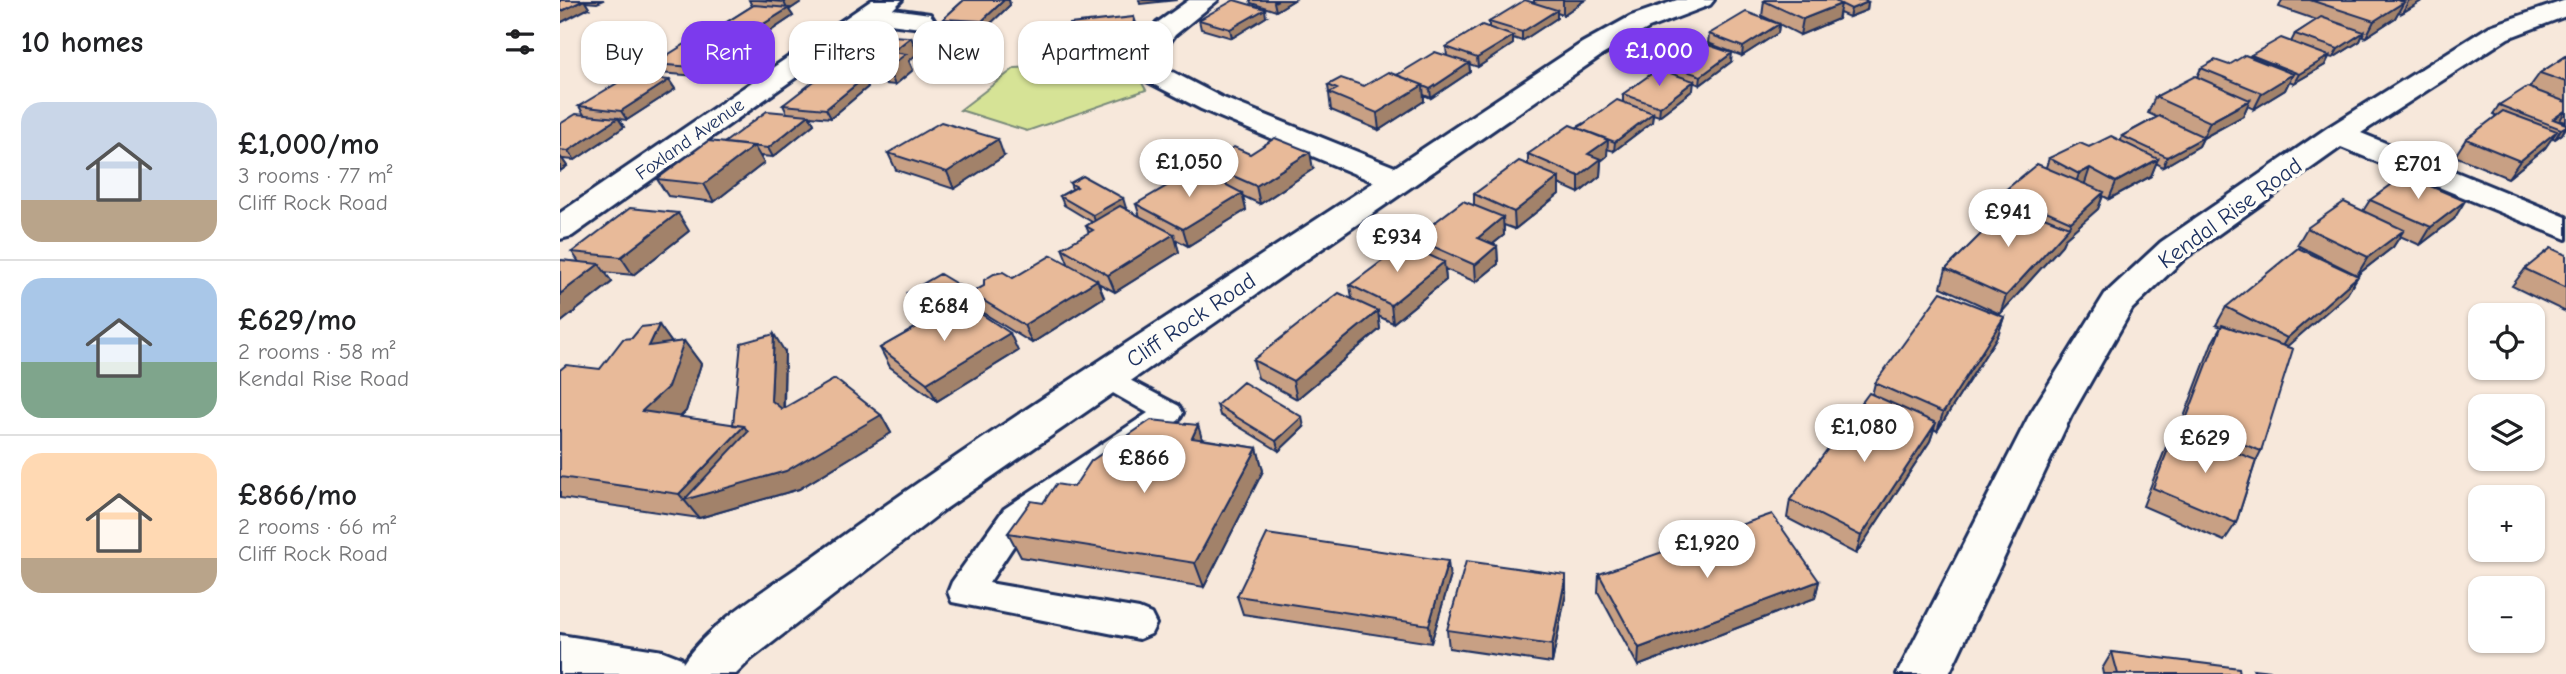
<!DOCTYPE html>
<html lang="en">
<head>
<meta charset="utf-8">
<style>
  :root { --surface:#fff; --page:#f2f2f2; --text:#202124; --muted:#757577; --line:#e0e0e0; --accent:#7c3aed }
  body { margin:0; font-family:"Comic Neue",sans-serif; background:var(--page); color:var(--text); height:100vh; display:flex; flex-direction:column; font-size:26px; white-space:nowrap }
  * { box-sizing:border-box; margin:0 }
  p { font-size:23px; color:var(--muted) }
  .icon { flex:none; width:38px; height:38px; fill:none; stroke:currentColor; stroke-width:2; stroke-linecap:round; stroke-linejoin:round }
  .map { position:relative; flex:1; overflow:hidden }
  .details { display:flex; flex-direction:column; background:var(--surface); width:560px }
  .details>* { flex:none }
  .hud { position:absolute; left:21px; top:21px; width:665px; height:63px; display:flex; gap:14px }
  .controls { position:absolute; left:1908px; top:303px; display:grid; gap:14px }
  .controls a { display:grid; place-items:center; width:77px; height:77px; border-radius:14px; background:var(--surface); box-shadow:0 2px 5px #0004; font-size:35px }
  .price { position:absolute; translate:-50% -60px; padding:0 16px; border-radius:24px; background:#fff; color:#222; font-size:23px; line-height:46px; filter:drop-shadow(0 2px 4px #0008) }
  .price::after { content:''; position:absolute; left:50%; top:42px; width:21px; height:16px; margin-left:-10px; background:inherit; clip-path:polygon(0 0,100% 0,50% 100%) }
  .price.on { background:var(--accent); color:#fff }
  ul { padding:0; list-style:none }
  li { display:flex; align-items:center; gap:21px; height:175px; padding:0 21px }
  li+li { border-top:2px solid var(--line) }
  li span { display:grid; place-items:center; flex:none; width:196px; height:140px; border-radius:21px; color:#555 }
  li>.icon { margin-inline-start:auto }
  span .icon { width:84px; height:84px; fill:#fffc; stroke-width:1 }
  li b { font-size:30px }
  h2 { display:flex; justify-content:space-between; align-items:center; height:84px; padding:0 21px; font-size:30px }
  .pill { padding:0 24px; border-radius:21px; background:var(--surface); box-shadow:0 2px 5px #0004; font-size:24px; line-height:63px }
  .pill.on { background:var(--accent); color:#fff }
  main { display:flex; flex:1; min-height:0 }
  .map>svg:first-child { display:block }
  .green { fill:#d6e396; stroke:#78897a; stroke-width:2 }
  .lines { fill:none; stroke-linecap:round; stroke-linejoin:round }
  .service-casing { stroke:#1b2f5e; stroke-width:6 }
  .minor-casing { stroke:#1b2f5e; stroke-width:6 }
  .trunk-casing { stroke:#1b2f5e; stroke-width:6 }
  .service { fill:#fdfcf7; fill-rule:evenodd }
  .minor { fill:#fdfcf7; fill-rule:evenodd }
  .trunk { fill:#fdfcf7; fill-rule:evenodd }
  .wall { fill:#c8a084; stroke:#1b2f5e; stroke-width:2 }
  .shaded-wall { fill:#a2826b; stroke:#1b2f5e; stroke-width:2 }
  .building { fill:#e8ba99; stroke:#1b2f5e; stroke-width:2 }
  .labels { text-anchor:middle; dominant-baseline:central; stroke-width:7; stroke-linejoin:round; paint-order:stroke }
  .far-street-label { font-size:19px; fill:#1b2f5e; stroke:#fdfcf7 }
  .street-label { font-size:23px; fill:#1b2f5e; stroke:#fdfcf7 }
</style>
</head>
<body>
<main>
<section class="details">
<h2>10 homes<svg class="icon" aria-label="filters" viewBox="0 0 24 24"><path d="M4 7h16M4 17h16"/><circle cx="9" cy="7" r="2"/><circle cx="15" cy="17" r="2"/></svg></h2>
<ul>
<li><span style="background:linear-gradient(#c9d6e8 70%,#b9a48a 0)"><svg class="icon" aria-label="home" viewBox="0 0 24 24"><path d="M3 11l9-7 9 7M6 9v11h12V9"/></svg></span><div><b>£1,000/mo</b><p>3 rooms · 77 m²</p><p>Cliff Rock Road</p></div></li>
<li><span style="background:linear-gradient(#a9c7e8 60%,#7fa58c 0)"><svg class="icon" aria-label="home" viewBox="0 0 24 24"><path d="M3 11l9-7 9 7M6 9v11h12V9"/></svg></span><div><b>£629/mo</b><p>2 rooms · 58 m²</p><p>Kendal Rise Road</p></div></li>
<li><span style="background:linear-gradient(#ffd9b3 75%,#b9a48a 0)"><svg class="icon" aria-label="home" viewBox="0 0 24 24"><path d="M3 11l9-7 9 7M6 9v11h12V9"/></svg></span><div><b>£866/mo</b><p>2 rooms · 66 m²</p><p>Cliff Rock Road</p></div></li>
</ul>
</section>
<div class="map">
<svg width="2006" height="674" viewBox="0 0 2006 674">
  <rect width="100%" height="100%" fill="#f7e8db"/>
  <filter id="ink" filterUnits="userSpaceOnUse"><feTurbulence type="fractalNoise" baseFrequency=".0143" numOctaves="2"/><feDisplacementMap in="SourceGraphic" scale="14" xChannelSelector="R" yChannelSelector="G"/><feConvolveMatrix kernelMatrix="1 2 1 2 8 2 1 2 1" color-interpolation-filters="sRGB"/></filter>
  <g filter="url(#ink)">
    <path class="green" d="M570 62 586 90 467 131 400 110 455 68Z"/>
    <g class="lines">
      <g class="service-casing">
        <path id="service" d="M547 368 619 406 623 413 619 420 466 527 429 583 579 609 591 614 596 624 591 634 579 639 392 602 388 592 392 582 444 509 588 413 537 384 533 377 537 370Z"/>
      </g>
      <g class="minor-casing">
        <path id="minor" d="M312 0H342L333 9 370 14 374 20 370 26 361 28 314 22 12 236 0 239V213Z
          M629 0H658L615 35 604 50 607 69 661 97 835 167 1022 43 1071 16 1117 0H1154L1150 5 1089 28 1042 55 384 510 191 659 176 674H117C139 627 217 583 260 552 440 422 628 304 814 182L641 109 583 79 579 73 576 49 597 23Z
          M2006 0V16L1948 38 1801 133 2006 217V239L1781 147 1625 258 1572 309 1511 416 1389 674H1337L1469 416 1545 294 1601 242 1767 128 1930 26Z"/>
      </g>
      <g class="trunk-casing">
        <path id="trunk" d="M0 635 103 651 121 658 129 674H0Z"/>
      </g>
      <use href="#service" class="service"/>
      <use href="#minor" class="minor"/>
      <use href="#trunk" class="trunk"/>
    </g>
    <path class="wall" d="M0 0H44L37 3 25 2 29 8Z
      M189 0H244L229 10 233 16 191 44 178 42 181 48 138 76 99 73 93 64 154 38 151 32 192 6Z
      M404 0H449L450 5 425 29H418L420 34 405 49 363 47 359 39 385 24 383 19Z
      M690 0H734L716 11 691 3Z
      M974 0H1025L1003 15 997 13V18L962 41 953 38V44L918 67 909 64 910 72 871 98 864 95V101L819 130 771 110 768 85 804 86 837 75 887 56 886 47 929 28V22L974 2Z
      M1206 0H1307L1305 1 1308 2 1307 10 1289 17 1280 13 1278 19 1240 35 1219 24 1218 33 1182 56 1148 43 1149 34 1219 24 1202 16 1204 1Z
      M1722 0H1863L1842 13 1838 12 1835 18 1806 37 1802 36 1800 41 1773 58 1769 57 1765 65 1734 83 1729 81 1725 90 1694 109 1687 106 1683 116 1643 138 1639 146 1603 167 1596 163 1591 176 1549 199 1543 196 1538 209 1505 238 1502 245 1440 314 1381 287 1386 269 1444 212 1437 209 1443 192 1486 167 1489 158 1529 147 1561 140 1562 136 1597 117 1588 113 1595 97 1637 77 1641 68 1669 65 1690 57 1691 55 1731 42 1735 34 1757 20 1719 7Z
      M706 17 672 38 641 29 639 20Z
      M358 53 349 61 353 70 335 85 306 82 308 87 271 118 250 116 254 124 213 157 200 156 204 163 154 202 108 196 97 179 164 143 227 113 223 105 276 76 270 64Z
      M2006 56V122L2000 120 1998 121 2006 124V128L2002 134 1995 139 1992 137 1985 148 1948 178 1895 156 1906 139 1937 116 1933 114 1939 105 1969 88 1980 73Z
      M1171 62 1140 85 1133 82V90L1099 116 1093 114 1092 122 1054 151 1047 149V156L1041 161 1040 176 1019 193 999 184V194L955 229 944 225V235L933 244 937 246 938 264 916 282 885 269 886 280 833 323 818 316 820 329 737 399 698 378 693 360 792 299 790 285 856 249 854 238 914 206V194L968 165V154L1063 102V94L1105 71V64Z
      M109 80 115 89 67 120 59 119 64 127 15 160 2 159 7 166 0 171V124L24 115 19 106Z
      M328 153 444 156 394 189 336 170Z
      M690 154 753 169 700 204 683 196 686 210 628 246 615 239 619 252 555 292 538 283 544 297 472 343 420 311 411 293 453 278 508 263 502 248 529 233 526 226 532 222 504 205 500 196 512 189 510 183 566 208 565 209 580 217 576 204 649 176 646 164Z
      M1810 200 1894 219 1860 245 1840 236 1833 247 1797 275 1737 245 1747 228 1803 211Z
      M129 231 73 275 44 272 52 282 0 323V260L19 262 12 252Z
      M2006 255V312L1952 286 1965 269Z
      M1798 276 1787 294 1726 347 1701 451 1696 461 1676 523 1664 541 1583 506 1606 447 1616 429 1619 430 1652 343 1661 327 1656 325 1666 307Z
      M347 293 410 299 391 310 402 318 458 351 377 401 330 367 320 348 374 317 352 303Z
      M1444 317 1438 335 1377 431 1374 429 1370 441 1296 554 1227 518 1230 500 1312 395 1315 383Z
      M99 325 112 343 124 341 141 364 126 411 120 417 173 425 225 352 224 408 321 415 331 433 239 489 139 518 0 498V370L40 369 72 338Z
      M657 405 744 427 719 451 660 415Z
      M642 439 697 448 703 471 644 587 461 557 448 533 483 503 514 487Z
      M1039 574 1259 581 1255 598 1078 666 1038 592Z
      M890 579 871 643 683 614 677 596Z
      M1006 593 992 663 889 648 887 630Z
      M1552 652 1680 674H1543L1542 669Z"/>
    <path class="shaded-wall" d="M24 0 29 8 0 23V12Z
      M227 0H244L229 10 233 16 191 44 186 35 227 9 224 2Z
      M444 0H449L450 5 425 29 422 21Z
      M579 0H617L580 4Z
      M718 0H734L716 11 714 2Z
      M1003 0H1025L1003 15Z
      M1849 0H1863L1842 13Z
      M1308 2 1307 10 1289 17 1291 9Z
      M1844 2 1835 18 1806 37 1814 21Z
      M1281 4 1278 19 1240 35 1243 19Z
      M705 9 706 17 672 38 670 29Z
      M997 10V18L962 41V32Z
      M574 17 577 26 576 38 544 41 542 51 509 55 506 46 541 33Z
      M1219 24 1218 33 1182 56 1183 47Z
      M416 25 420 34 405 49 402 40Z
      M1804 32 1800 41 1773 58 1778 49Z
      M953 36V44L918 67 917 58Z
      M351 37 358 53 349 61 353 70 335 85 327 68 332 52Z
      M176 40 181 48 138 76 133 67Z
      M1172 53 1171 62 1140 85 1141 76Z
      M1769 56 1765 65 1734 83 1739 74Z
      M909 63 910 72 871 98 870 89Z
      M1733 74 1725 90 1694 109 1702 93Z
      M304 78 308 87 271 118 266 109Z
      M109 80 115 89 67 120 61 111Z
      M1134 81 1133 90 1099 116 1100 107Z
      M863 85 864 101 819 130 817 113Z
      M1690 100 1683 116 1643 138 1639 146 1603 167 1607 157 1643 137 1650 122Z
      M2006 110 2000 120 1991 125 1993 119Z
      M1093 113 1092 122 1054 151 1055 142Z
      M249 115 254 124 213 157 208 148Z
      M58 118 64 127 15 160 8 151Z
      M2006 126 2002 134 1995 139 2001 129Z
      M1997 131 1985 148 1948 178 1960 161Z
      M438 139 444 156 394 189 387 172Z
      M1048 140 1047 156 1041 161 1040 176 1019 193V176L1028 154Z
      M194 146 204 163 154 202 144 184Z
      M750 152 753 169 700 204 696 186Z
      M0 156 7 166 0 171Z
      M1598 159 1591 176 1549 199 1556 182Z
      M1530 168 1524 186 1513 191 1519 174Z
      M999 177V194L955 229 954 212Z
      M1544 192 1538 209 1505 238 1502 245 1440 314 1446 296 1508 228 1511 222Z
      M682 193 686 210 628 246 623 229Z
      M563 198 566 208 536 224 533 215Z
      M1905 201 1894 219 1860 245 1871 227Z
      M118 213 129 231 73 275 61 257Z
      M943 217 944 235 919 255 918 238Z
      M1844 230 1833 247 1797 275 1808 257Z
      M614 234 619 252 555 292 548 275Z
      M937 246 938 264 916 282 915 265Z
      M884 262 886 280 833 323 831 305Z
      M39 264 52 282 0 323V294Z
      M1798 276 1787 294 1716 356 1727 338Z
      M537 280 544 297 472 343 464 325Z
      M405 289 410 299 377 319 372 309Z
      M818 311 820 329 737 399 733 381Z
      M1444 317 1438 335 1377 431 1383 413Z
      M99 325 116 349 89 346Z
      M450 333 458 351 377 401 367 383Z
      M214 334 225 352 223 418 211 400Z
      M124 341 141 364 126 411 101 435 82 411Z
      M321 415 331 433 239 489 139 518 119 494 184 426Z
      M742 417 744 427 719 451 716 441Z
      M1376 423 1370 441 1296 554 1301 536Z
      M638 425 645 449 632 438Z
      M697 448 703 471 644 587 635 563Z
      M888 561 890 579 871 643 869 625Z
      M1006 575V593L992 663V645Z
      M1259 581 1255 598 1078 666 1079 648Z"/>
    <path class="building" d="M0 0H24L0 12Z
      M198 0H227L224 2Z
      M404 0H444L422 21 383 19Z
      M674 0 705 9 670 29 639 20Z
      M965 0 997 10 962 32 929 22Z
      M1206 0H1273L1281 4 1243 19 1204 1Z
      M1273 0H1304L1308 2 1291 9Z
      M1750 0H1837L1844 2 1814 21Z
      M194 5 229 8 186 35 151 32Z
      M1186 12 1219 24 1183 47 1149 34Z
      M574 17 573 30 541 33 539 42 506 46 510 24Z
      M1761 17 1804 32 1778 49 1735 34Z
      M375 24 416 25 402 40 359 39Z
      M922 25 953 36 917 58 886 47Z
      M308 35 351 37 332 52 346 54 327 68 270 64Z
      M138 36 176 40 133 67 93 64Z
      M1721 38 1769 56 1739 74 1691 55Z
      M1136 41 1172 53 1141 76 1105 64Z
      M875 52 909 63 870 89 863 86V85L837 75Z
      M1685 55 1733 74 1702 93 1641 68 1655 60 1669 65Z
      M2006 56V82L1980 73Z
      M1098 69 1134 81 1100 107 1063 94Z
      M828 72 863 85 817 113 769 93 777 89 768 85 781 78 804 86Z
      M262 75 304 78 266 109 223 105Z
      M69 76 109 80 61 111 19 106Z
      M1635 76 1690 100 1650 122 1595 97Z
      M1967 87 2006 102V110L1993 119 2006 124V126L2001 129 1939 105Z
      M1057 100 1093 113 1055 142 1018 128Z
      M207 111 249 115 208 148 164 143Z
      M1943 111 1997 131 1960 161 1906 139Z
      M16 114 58 118 8 151 0 150V124Z
      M1599 116 1644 137 1607 157 1562 136Z
      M381 122 438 139 387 172 328 153Z
      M1010 125 1048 140 1028 154 1041 159 1019 176 968 154Z
      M1551 136 1598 159 1556 182 1530 168 1519 174 1489 158 1520 143 1529 147Z
      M715 138 750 152 696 186 646 164 674 147 690 154Z
      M148 141 194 146 144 184 97 179Z
      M959 161 999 177 954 212 914 194Z
      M1477 164 1544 192 1511 222 1443 192Z
      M636 169 682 193 623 229 576 204Z
      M1845 175 1905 201 1871 227 1810 200Z
      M523 176 563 198 533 215 500 196 517 187 510 183Z
      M903 201 943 217 918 238 937 246 915 265 854 238Z
      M1784 202 1844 230 1808 257 1747 228Z
      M1451 204 1509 227 1446 296 1386 269Z
      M560 206 614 234 548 275 502 248 533 230 526 226Z
      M70 208 118 213 61 257 12 252Z
      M845 244 884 262 831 305 790 285Z
      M1738 248 1798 276 1727 338 1666 307Z
      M1991 248 2006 255V288L1965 269Z
      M492 255 537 280 464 325 411 293 424 286V280L434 274 443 272 453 278Z
      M0 260 39 264 0 294Z
      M380 274 405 289 372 309 347 293Z
      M1381 292 1444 317 1383 413 1315 383Z
      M779 293 818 311 733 381 693 360Z
      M389 309 402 318 415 310 450 333 367 383 320 348Z
      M99 325 89 346 124 341 108 387 82 411 184 426 119 494 0 477V370L6 365 40 369 63 339 72 338 81 327Z
      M1662 325 1733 349 1701 451 1625 422Z
      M214 334 211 400 222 409 275 379 321 415 226 471 124 500 188 432 184 426 173 425 181 343Z
      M683 382 742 417 716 441 657 405Z
      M1309 393 1376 423 1301 536 1230 500Z
      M591 420 638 425 632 438 697 448 635 563 448 533 471 501 483 503 496 484 514 487 531 461Z
      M1616 429 1696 460 1676 523 1593 488Z
      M1212 514 1259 581 1079 648 1039 574Z
      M707 534 888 561 869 625 677 596Z
      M906 561 1006 575 992 645 887 630Z
      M1552 652 1679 668 1680 674H1558Z
      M1693 669 1739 674H1695Z"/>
  </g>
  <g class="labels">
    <g class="far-street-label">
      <text transform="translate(130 139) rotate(-35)">Foxland Avenue</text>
    </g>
    <g class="street-label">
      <text transform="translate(1670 213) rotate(-36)">Kendal Rise Road</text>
      <text transform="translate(631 320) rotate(-34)">Cliff Rock Road</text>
    </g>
  </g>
</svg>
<div class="controls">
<a><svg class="icon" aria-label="locate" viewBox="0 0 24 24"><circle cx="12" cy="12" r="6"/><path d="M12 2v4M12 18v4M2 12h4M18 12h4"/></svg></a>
<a><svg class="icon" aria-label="layers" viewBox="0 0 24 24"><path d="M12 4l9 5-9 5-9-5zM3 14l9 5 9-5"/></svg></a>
<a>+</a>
<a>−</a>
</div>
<b class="price on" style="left:1099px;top:88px">£1,000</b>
<b class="price" style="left:629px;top:199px">£1,050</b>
<b class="price" style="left:1858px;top:201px">£701</b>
<b class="price" style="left:1448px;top:249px">£941</b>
<b class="price" style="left:837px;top:274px">£934</b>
<b class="price" style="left:384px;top:343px">£684</b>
<b class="price" style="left:1304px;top:464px">£1,080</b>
<b class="price" style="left:1645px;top:475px">£629</b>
<b class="price" style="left:584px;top:495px">£866</b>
<b class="price" style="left:1147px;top:580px">£1,920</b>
<div class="hud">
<a class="pill">Buy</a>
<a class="pill on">Rent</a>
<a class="pill">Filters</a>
<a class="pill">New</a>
<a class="pill">Apartment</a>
</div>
</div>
</main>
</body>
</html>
